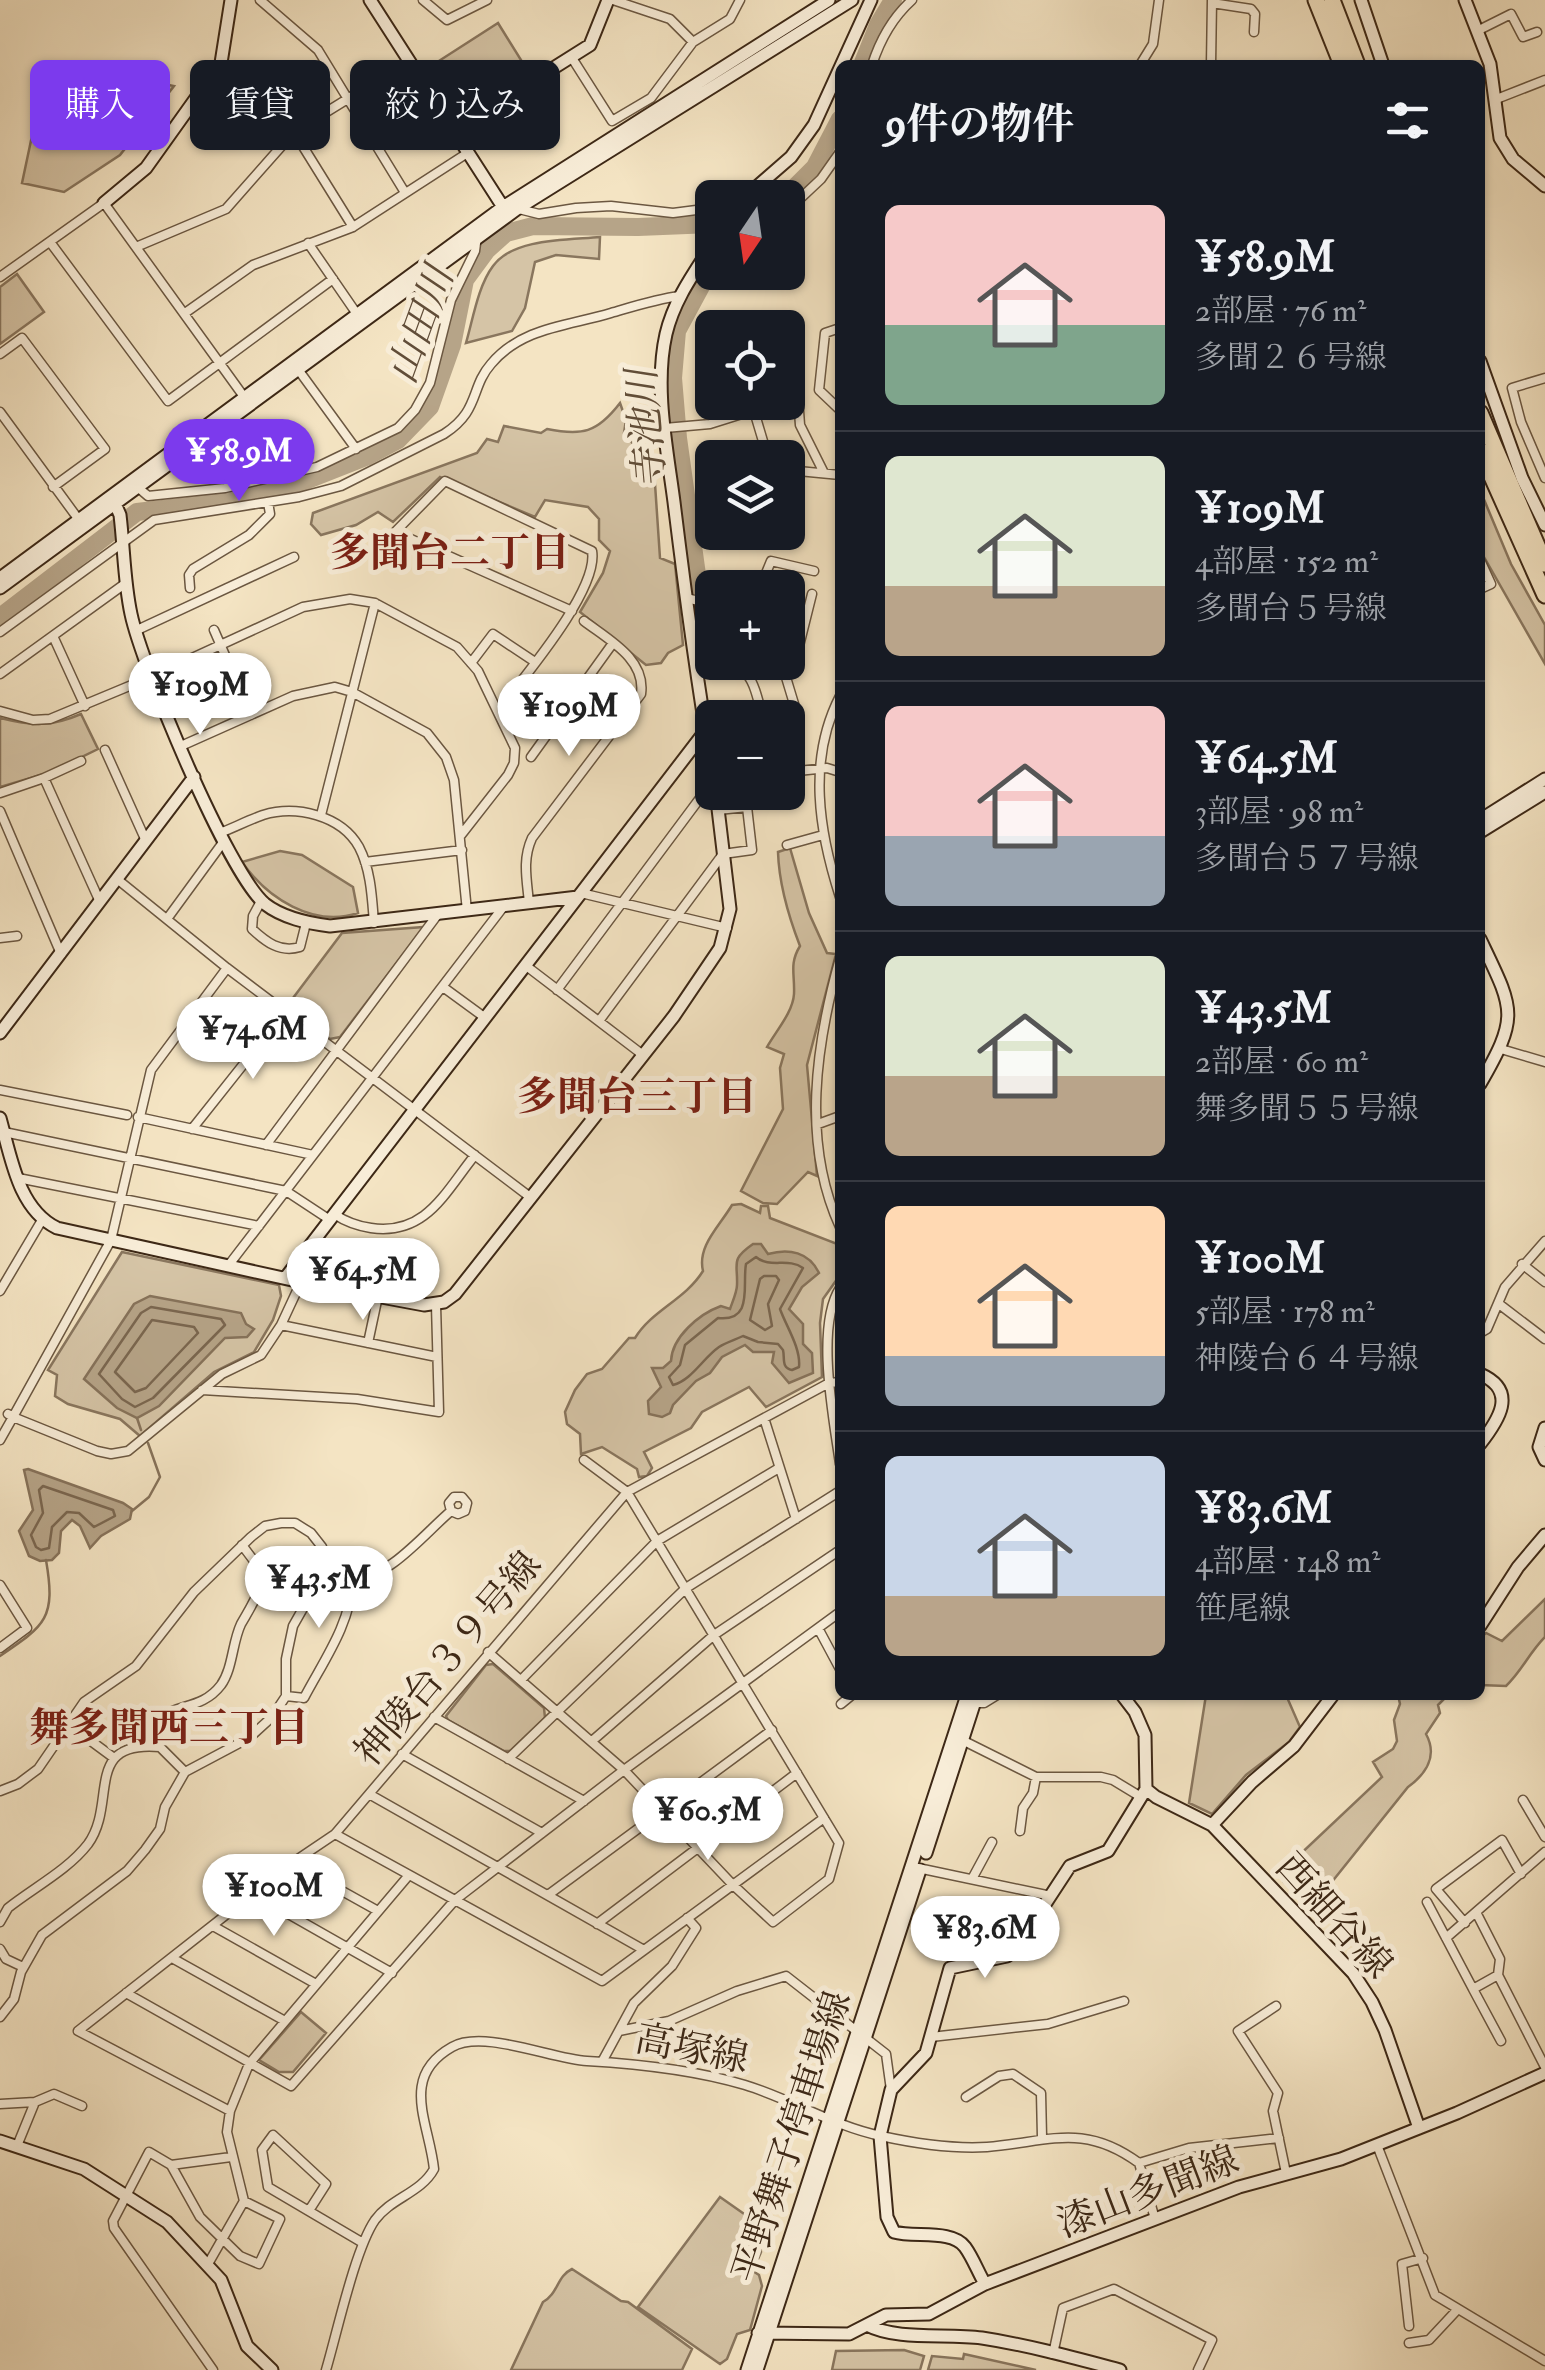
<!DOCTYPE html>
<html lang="ja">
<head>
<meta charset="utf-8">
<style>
  :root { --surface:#171b24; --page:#20242c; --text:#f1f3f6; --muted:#9ea1a6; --line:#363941; --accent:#7c3aed }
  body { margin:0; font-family:"IM FELL Double Pica","Noto Serif JP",serif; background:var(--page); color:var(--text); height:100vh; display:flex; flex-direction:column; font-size:38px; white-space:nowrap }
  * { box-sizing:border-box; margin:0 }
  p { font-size:32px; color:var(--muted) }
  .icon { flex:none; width:55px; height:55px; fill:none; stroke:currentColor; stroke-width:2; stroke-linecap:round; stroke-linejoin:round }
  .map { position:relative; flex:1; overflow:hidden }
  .sheet { position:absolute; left:835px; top:60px; width:650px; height:1640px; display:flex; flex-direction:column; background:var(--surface); border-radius:15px; box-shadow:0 2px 8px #0004 }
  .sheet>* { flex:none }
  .guide { position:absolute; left:30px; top:60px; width:655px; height:90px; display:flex; gap:20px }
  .needle { width:65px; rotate:193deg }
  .fabs { position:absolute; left:695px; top:180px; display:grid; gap:20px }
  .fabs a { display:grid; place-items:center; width:110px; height:110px; border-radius:15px; background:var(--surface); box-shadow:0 2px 8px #0004; font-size:50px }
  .price { position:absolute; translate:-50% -85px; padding:0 22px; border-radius:35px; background:#fff; color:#222; font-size:32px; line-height:65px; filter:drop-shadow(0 2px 5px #0008) }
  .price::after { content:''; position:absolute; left:50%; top:60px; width:30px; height:22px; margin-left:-15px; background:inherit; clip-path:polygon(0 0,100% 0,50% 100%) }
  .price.selected { background:var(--accent); color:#fff }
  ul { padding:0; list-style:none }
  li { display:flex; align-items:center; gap:30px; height:250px; padding:0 50px }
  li+li { border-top:2px solid var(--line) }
  li span { display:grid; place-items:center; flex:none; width:280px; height:200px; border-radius:15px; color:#555 }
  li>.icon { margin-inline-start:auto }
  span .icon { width:120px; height:120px; fill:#fffc; stroke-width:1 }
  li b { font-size:42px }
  h2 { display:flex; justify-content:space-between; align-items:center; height:120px; padding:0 50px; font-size:42px }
  .tag { padding:0 35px; border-radius:15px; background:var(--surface); box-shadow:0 2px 8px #0004; font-size:35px; line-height:90px }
  .tag.selected { background:var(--accent); color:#fff }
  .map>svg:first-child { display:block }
  .green { fill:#d5c4a6; stroke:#89765e; stroke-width:2.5 }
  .water { fill:#b6a488; stroke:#86725a; stroke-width:2.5 }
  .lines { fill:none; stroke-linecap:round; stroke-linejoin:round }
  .shore { stroke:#7a664f; stroke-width:2.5 }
  .stream { stroke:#86725a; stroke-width:2.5 }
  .river { stroke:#b6a488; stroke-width:18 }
  .street-casing { stroke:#6b5741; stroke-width:11 }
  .secondary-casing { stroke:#3d2816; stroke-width:15 }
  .highway-casing { stroke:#3d2816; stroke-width:19 }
  .street { stroke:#f8edd8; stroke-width:8 }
  .secondary { stroke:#f8edd8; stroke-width:11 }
  .highway { stroke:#f4e4c3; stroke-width:15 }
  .labels { text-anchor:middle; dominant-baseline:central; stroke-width:10; stroke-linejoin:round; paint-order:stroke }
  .street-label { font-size:38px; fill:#3d2816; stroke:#f8edd8 }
  .water-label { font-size:40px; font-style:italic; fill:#614d38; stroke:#f8edd8 }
  .neighbourhood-label { font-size:40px; font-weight:bold; fill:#7a1f14; stroke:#f8edd8 }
</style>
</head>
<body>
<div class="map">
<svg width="1545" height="2370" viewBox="0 0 1545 2370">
  <rect width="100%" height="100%" fill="#f4e4c3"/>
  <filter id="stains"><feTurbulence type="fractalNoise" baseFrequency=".002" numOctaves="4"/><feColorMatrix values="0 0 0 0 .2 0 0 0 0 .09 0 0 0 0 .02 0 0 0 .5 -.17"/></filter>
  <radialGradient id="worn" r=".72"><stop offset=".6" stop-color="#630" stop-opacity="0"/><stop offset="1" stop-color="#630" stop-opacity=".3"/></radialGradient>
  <path class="green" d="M498 23 531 76 468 114 459 109 431 66Z
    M46 70 111 83 114 74 174 86 120 155 64 192 22 183Z
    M600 237 599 259 556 255 535 262 525 308 512 331 466 343C473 319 478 286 493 266 513 238 569 240 600 237Z
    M17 274 44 312 0 344V287Z
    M620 403 626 420 624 433 654 469 660 558 675 564 683 645 668 653 661 663 646 665 580 612 603 573 610 551 599 540V519L588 507 545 500 535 517 440 477 393 522 378 512 356 525 321 535 311 524 313 513 477 453 487 439 498 442 504 426 541 433 547 429C582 436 597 433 620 403Z
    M1480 490 1511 564 1545 625V664L1480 550Z
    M81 714 98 749 51 772 0 787V718C32 726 51 727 81 714Z
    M790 848 809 913 827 953 836 954 807 1065 817 1176 808 1172 777 1204 763 1203 741 1191 783 1109 780 1068 784 1054 767 1047C776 1031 793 1012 794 994 795 974 789 964 800 946 788 915 779 885 778 852Z
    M280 851 302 855 353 887 358 913C313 928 267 898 242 862Z
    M424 927 340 1037 330 1039 287 1006 342 933Z
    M741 1204 760 1213 761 1206H768L770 1218 840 1245V1275L823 1299 820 1323 822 1377 766 1407 749 1387 702 1412 691 1428 644 1452 652 1468 647 1476 639 1477 637 1469 602 1447 581 1454 580 1434 567 1424 565 1412 575 1390 587 1374 602 1369 629 1338H635C652 1310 685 1300 703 1271 697 1246 719 1227 732 1205Z
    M122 1252 279 1285 281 1296 273 1320 254 1352 214 1372 140 1436 120 1419 68 1404 55 1396 57 1375 48 1370Z
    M1545 1599V1637C1529 1653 1522 1671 1506 1686L1480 1685V1638L1486 1633 1502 1641Z
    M493 1664 544 1708 545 1718 511 1751H504L448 1720 446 1716 486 1665Z
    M1206 1695H1286L1300 1727 1289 1742 1246 1775 1212 1814 1189 1803Z
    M1398 1695H1448L1438 1705 1440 1713 1426 1734C1438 1756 1426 1774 1408 1787L1319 1898 1284 1882 1293 1861 1382 1777 1373 1762 1393 1749 1397 1741 1394 1720 1400 1704Z
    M301 2012 326 2033 293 2072H279L259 2060Z
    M720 2197 757 2223 761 2252 753 2271 759 2275 762 2286 750 2330 737 2334 727 2359 720 2364 638 2307Z
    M572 2269 621 2301 628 2302 692 2349 682 2370H511L543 2302C558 2294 557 2276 572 2269Z
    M904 2350 924 2356 920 2370H832L836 2351Z
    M964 2354 1036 2370H928L932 2356 963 2359Z"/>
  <path class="water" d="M753 1244H761L768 1254C789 1248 809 1252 819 1273L802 1287 789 1309 803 1324V1344L812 1353 813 1373 789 1383 772 1363 774 1352H753L745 1345 722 1357 710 1373 696 1381 673 1405 670 1413 662 1417 649 1414 648 1401 661 1387 652 1368H663L671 1361C672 1337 699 1314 721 1306L730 1309C732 1303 737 1292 737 1285 738 1263 730 1260 753 1244Z
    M150 1296 241 1313 246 1324 254 1329 247 1337 225 1338 159 1406 137 1418 117 1408 84 1379 134 1304Z
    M28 1469 123 1503 132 1509 130 1519 101 1536 90 1548 80 1526 72 1520 61 1531 59 1553 52 1560 40 1561 29 1556 19 1531 33 1510 24 1470Z"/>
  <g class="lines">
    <path class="shore" d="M756 1257C770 1269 788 1257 803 1268L780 1309C786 1326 801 1348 799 1367L792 1370C781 1368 785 1358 783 1350L778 1344 758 1342 743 1336C735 1340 727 1342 719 1347 703 1358 692 1380 673 1385L669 1377 680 1365 685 1345 718 1318C754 1322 742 1285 746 1264Z
      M764 1276H776L779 1280 768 1304 772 1326 765 1330 750 1320 760 1279Z
      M151 1307 221 1319 225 1325 153 1398 135 1407 122 1399 99 1374 141 1313Z
      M152 1320 194 1327 198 1333 146 1388 135 1392 115 1372Z
      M43 1486 113 1510 115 1516 94 1527 79 1513 67 1512 52 1527 49 1548 41 1550 36 1547 31 1535 43 1513 39 1490Z"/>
    <path class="stream" d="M137 1418 141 1430
      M132 1511 149 1497 160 1477 148 1443
      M0 1656C46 1625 56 1618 46 1560"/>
    <path class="river" d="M862 65 878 25 893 0
      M784 198 815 167 840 119
      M0 617 137 512 231 501 300 483 366 457 398 440 430 407 452 345 465 280 487 250 506 233 533 226 638 227 712 224
      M708 654 678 438 673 378 677 331 712 266"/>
    <g class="street-casing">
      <path id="street" d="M260 0 318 50 404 191
        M423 0 447 20 487 0
        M613 0 670 19 693 42
        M1212 3 1251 9 1255 14 1254 32
        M1479 30 1511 14 1523 37 1537 32
        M572 58 612 121 651 98 693 42 730 19 740 0
        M221 63 266 91 276 103 353 227
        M872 65C880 40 892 18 912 0
        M1140 65 1153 44 1159 0
        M1211 65 1212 0
        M1494 100 1545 80
        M519 209 539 214 576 208 611 206 673 213 712 208
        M788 210 821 179 840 152
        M50 242 168 401 333 279
        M308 243 359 317
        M136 247 226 209 294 132 409 61
        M0 277 104 203 247 401
        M185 313 253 265 353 227 469 152
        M840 328 825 333 819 390 840 410
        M0 354 22 338 105 449 53 487
        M297 368 356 449
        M1545 378 1512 388 1521 422 1545 478
        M788 400 798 397 800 425 824 473
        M754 411 768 458
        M0 412 79 520
        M665 428 710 424 780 402
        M788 470 840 475
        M134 484 148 496 225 488 317 467 398 428 415 410 430 383 451 300 475 251 477 236
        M1480 560 1491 584 1480 589
        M190 588 189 575 193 569 249 535 270 514 268 502
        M760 588 771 561 814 571
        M686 598 712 604
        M214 630 251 715
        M135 631 294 557
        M0 632 154 520 299 497 341 486 444 434C480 411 470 388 491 364 522 327 568 326 611 313 635 306 656 299 680 296
        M53 636 85 706
        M788 649 798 650 812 594
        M695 660C750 672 748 661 763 718
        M776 662 785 674 798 717
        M471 663 493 634 535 662
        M0 674 126 583
        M840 696C807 760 819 832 840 897
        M0 711 33 720 50 719 151 677 303 607 350 599 375 603 457 647 478 671 515 748 514 763 508 775 461 835
        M498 711C523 678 599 590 592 551L445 481 395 532 572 611
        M181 746 293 696 335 687 352 692 427 733 446 757 454 780 467 911
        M105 750 146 841
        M531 757 613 643
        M788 772 827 768 840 772
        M44 778 81 761
        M0 793 44 778 100 902
        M0 811 61 954
        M321 815 375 603
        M220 833C235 827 249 820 263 815 296 805 341 815 359 847 371 870 372 898 374 923
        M787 845 823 835
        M365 862 462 850
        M117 879 227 968 530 1197
        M581 893 727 928
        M261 901 253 916 252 929C266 942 280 953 300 947L306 923
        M529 903C527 880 522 860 532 838L641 694C646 659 609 640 584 621
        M167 919 224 841
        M0 938 17 936
        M840 958C816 1044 801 1142 840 1227
        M525 965 643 1055
        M443 987 484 1017
        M557 990 712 782
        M599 1021 723 854 752 850 747 807 718 810
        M1501 1049 1545 1062
        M0 1090 127 1115
        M138 1117 313 1155
        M818 1124 840 1116
        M192 1129 285 1012
        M4 1132 286 1191 330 1220
        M266 1145 438 914
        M18 1178 259 1226
        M334 1214C346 1222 357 1226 371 1228 426 1236 445 1192 475 1155
        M1522 1264 1545 1282
        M228 1266 504 906
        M840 1288C815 1327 834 1420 840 1464
        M0 1291 42 1220
        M1499 1304 1545 1339
        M281 1325 437 1357
        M1480 1333 1487 1329 1505 1287 1545 1241
        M368 1343 378 1296
        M202 1390 357 1399 439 1412 436 1305
        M8 1414 13 1417 111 1240 151 1070 227 968
        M764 1418 796 1519
        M0 1440 13 1417 97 1451 111 1454 128 1451 222 1374 261 1355 281 1325 301 1282
        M323 1573C332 1575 345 1580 354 1580 390 1577 425 1533 451 1511L449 1503 454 1497H462L467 1503 465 1511 458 1514 451 1511
        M0 1585 27 1628 0 1648
        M818 1628 840 1669
        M488 1652 624 1770 732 1884 773 1922 829 1879 839 1843 627 1492 584 1460
        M521 1680 657 1541 779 1468
        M286 1696 304 1698C324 1660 350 1625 353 1580
        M975 1703H984L997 1695
        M841 1704 852 1695
        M434 1717 584 1801
        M68 1724 114 1758
        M960 1739 1036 1777H1101L1113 1780 1141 1797
        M592 1741 714 1635 840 1550
        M147 1746C157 1694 195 1719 221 1685 233 1668 232 1643 241 1624 249 1610 257 1598 262 1582L257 1565 242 1545
        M402 1754 542 1833
        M508 1759 686 1588 840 1491
        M0 1791 18 1784 38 1769 84 1702 136 1666 194 1592 251 1537 265 1526 281 1523H295L311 1533 322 1547 323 1573 293 1626 286 1659V1696L272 1717 249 1738 185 1772 165 1807 160 1829 145 1850 127 1871 42 1935 21 1972 14 1999 0 2017
        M1523 1800 1545 1837
        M1020 1831 1023 1808 1033 1793 1036 1777
        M335 1834 602 1981 824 1818
        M292 1863 378 1911
        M918 1868 1051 1896
        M972 1879 992 1842
        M255 1895 392 1973
        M548 1895 772 1730
        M1427 1902 1473 1989 1498 1975 1545 2067
        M1477 1914 1500 1959 1498 1975
        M0 1922 8 1908C33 1888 68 1870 88 1844 118 1803 82 1740 160 1747L185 1772
        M1465 1923 1436 1889 1502 1840 1521 1874
        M597 1924 797 1773
        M213 1926 316 1984
        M1446 1938 1545 1852
        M0 1949 6 1959 23 1967
        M644 1950 369 1794 627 1492 829 1383 840 1382
        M172 1958 285 2021
        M1473 1989 1501 2041
        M126 1993 291 2086 455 1900 624 1770 840 1612
        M1276 2006 1238 2031 1278 2093 1273 2111 1286 2173
        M619 2031 669 2021 737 1991 786 1976 886 2054 891 2090
        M931 2037 1048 2024 1124 2001
        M603 2060 634 2003 672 1966 696 1928 687 1918
        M966 2097 999 2076 1013 2074 1041 2093 1042 2137
        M0 2104 35 2102
        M230 2111 78 2031 292 1863 335 1834 369 1794
        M1377 2145 1435 2295 1545 2361
        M17 2146 35 2102 54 2094 82 2106
        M1139 2163 1155 2219
        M171 2165 231 2157
        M310 2209 326 2184 273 2135 262 2150 268 2187 363 2243
        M208 2264 244 2201 227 2132 230 2111 249 2064 409 1875
        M1409 2326 1402 2264 1423 2258
        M1409 2343 1429 2340 1457 2310
        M1053 2354 1063 2308 1114 2289 1212 2340 1198 2370
        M213 2370 114 2228 113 2221 149 2152 171 2165 200 2217 240 2256 259 2264 280 2219 244 2201
        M326 2370C337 2333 355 2249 375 2220 391 2198 421 2193 434 2169 429 2122 399 2077 452 2047 483 2029 552 2059 587 2061 639 2064 695 2070 745 2085 791 2099 833 2126 881 2136 913 2143 954 2149 987 2147 1049 2142 1083 2122 1139 2163L1189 2148 1279 2138"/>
    </g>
    <g class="secondary-casing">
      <path id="secondary" d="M370 0 503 207
        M1361 0 1383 65
        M1465 0 1490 64 1500 138 1513 159 1545 186
        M455 130 590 45 608 0
        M744 198 791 157 814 125 871 0
        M104 203 146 168 221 63 231 0
        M712 245C694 273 674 300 666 334 654 387 667 448 674 502 685 592 697 681 712 769
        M1480 361 1522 478 1545 525
        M114 501 120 515C124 548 124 582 131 614 142 666 228 873 265 904 283 918 307 923 330 926L578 897 706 730
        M0 578 503 207 829 0
        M0 588 517 209 852 0
        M1480 820 1545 779
        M1480 832 1545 792
        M1480 939C1514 1010 1520 1015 1480 1084
        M0 1033 194 777
        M0 1118C11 1157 18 1209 57 1228L301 1282 424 1305 444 1302 455 1294 674 1016 720 948 730 909 716 792
        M286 1277 578 897
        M1480 1374C1519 1391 1498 1421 1480 1444
        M1545 1428 1539 1447 1545 1460
        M1480 1626 1518 1567 1545 1535
        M1146 1789 1156 1797 1212 1825 1353 1973 1372 2002 1385 2030 1419 2128
        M1212 1825 1252 1782 1294 1746 1333 1695
        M926 1853 977 1695
        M0 2141 84 2169 167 2222 221 2280 247 2346 272 2370
        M985 2284C978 2272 973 2258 965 2247 952 2229 914 2238 894 2232L887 2217 880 2136 891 2090 926 2053 950 1968 1007 1956 1015 1950 1070 1866 1108 1851 1146 1789 1145 1735 1135 1712 1122 1695
        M867 2325C898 2341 946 2333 982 2338 1028 2345 1075 2358 1120 2370
        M758 2333 849 2334 886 2315 929 2314 985 2284 1239 2187 1341 2159 1457 2113 1545 2073
        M747 2370 967 1695
        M757 2370 920 1870"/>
    </g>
    <g class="highway-casing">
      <path id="highway" d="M1316 0 1342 65
        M1332 0 1357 65
        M1480 413 1545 564
        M1480 450 1545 595"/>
    </g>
    <use href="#street" class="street"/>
    <use href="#secondary" class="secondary"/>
    <use href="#highway" class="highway"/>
  </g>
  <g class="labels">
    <g class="street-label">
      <text transform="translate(448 1659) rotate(-50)">神陵台３９号線</text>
      <text transform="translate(1334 1916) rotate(48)">西細谷線</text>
      <text transform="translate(692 2049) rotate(11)">高塚線</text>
      <text transform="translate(792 2137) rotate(-72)">平野舞子停車場線</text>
      <text transform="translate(1148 2192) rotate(-21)">漆山多聞線</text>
    </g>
    <g class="water-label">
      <text transform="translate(421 325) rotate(-70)">山田川</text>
      <text transform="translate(647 429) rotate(-95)">寺池川</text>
    </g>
    <g class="neighbourhood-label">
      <text x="450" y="553">多聞台二丁目</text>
      <text x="637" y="1097">多聞台三丁目</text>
      <text x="169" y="1728">舞多聞西三丁目</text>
    </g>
  </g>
  <rect width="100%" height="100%" filter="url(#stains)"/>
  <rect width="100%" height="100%" fill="url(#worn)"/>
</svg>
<div class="fabs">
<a><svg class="needle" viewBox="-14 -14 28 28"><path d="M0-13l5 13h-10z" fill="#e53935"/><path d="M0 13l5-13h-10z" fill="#9ea1a6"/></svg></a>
<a><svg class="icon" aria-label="locate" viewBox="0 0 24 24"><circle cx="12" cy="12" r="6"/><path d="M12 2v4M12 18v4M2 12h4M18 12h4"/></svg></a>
<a><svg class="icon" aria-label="layers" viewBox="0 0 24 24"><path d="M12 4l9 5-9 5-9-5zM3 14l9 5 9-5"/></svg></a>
<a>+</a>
<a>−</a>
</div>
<b class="price selected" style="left:239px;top:504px">¥58.9M</b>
<b class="price" style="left:200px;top:738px">¥109M</b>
<b class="price" style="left:569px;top:759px">¥109M</b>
<b class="price" style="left:253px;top:1082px">¥74.6M</b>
<b class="price" style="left:363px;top:1323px">¥64.5M</b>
<b class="price" style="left:319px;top:1631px">¥43.5M</b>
<b class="price" style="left:708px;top:1863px">¥60.5M</b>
<b class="price" style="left:274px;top:1939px">¥100M</b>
<b class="price" style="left:985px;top:1981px">¥83.6M</b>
<div class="guide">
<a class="tag selected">購入</a>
<a class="tag">賃貸</a>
<a class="tag">絞り込み</a>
</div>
<section class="sheet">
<h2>9件の物件<svg class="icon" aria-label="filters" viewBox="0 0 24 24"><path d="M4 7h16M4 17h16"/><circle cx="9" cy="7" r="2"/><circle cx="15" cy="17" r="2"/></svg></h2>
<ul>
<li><span style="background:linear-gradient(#f6c9c9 60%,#7fa58c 0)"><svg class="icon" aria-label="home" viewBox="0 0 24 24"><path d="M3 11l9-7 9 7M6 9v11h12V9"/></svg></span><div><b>¥58.9M</b><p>2部屋 · 76 m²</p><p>多聞２６号線</p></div></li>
<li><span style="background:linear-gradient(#dfe7d0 65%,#b9a48a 0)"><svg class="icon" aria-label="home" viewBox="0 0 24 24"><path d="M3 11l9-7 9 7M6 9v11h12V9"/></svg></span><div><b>¥109M</b><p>4部屋 · 152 m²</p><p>多聞台５号線</p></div></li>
<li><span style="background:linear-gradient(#f6c9c9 65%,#9aa5b1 0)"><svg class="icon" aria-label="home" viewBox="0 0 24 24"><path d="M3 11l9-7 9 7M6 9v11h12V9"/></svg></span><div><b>¥64.5M</b><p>3部屋 · 98 m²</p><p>多聞台５７号線</p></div></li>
<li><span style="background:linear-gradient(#dfe7d0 60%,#b9a48a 0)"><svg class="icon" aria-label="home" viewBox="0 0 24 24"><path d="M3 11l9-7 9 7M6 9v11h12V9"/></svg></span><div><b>¥43.5M</b><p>2部屋 · 60 m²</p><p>舞多聞５５号線</p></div></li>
<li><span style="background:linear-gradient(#ffd9b3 75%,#9aa5b1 0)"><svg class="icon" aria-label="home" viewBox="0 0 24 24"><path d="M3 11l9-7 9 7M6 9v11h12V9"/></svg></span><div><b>¥100M</b><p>5部屋 · 178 m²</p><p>神陵台６４号線</p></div></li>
<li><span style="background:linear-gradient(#c9d6e8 70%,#b9a48a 0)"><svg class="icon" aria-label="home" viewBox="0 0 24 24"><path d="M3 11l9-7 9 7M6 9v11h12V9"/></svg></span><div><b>¥83.6M</b><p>4部屋 · 148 m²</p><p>笹尾線</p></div></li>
</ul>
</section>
</div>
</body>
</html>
